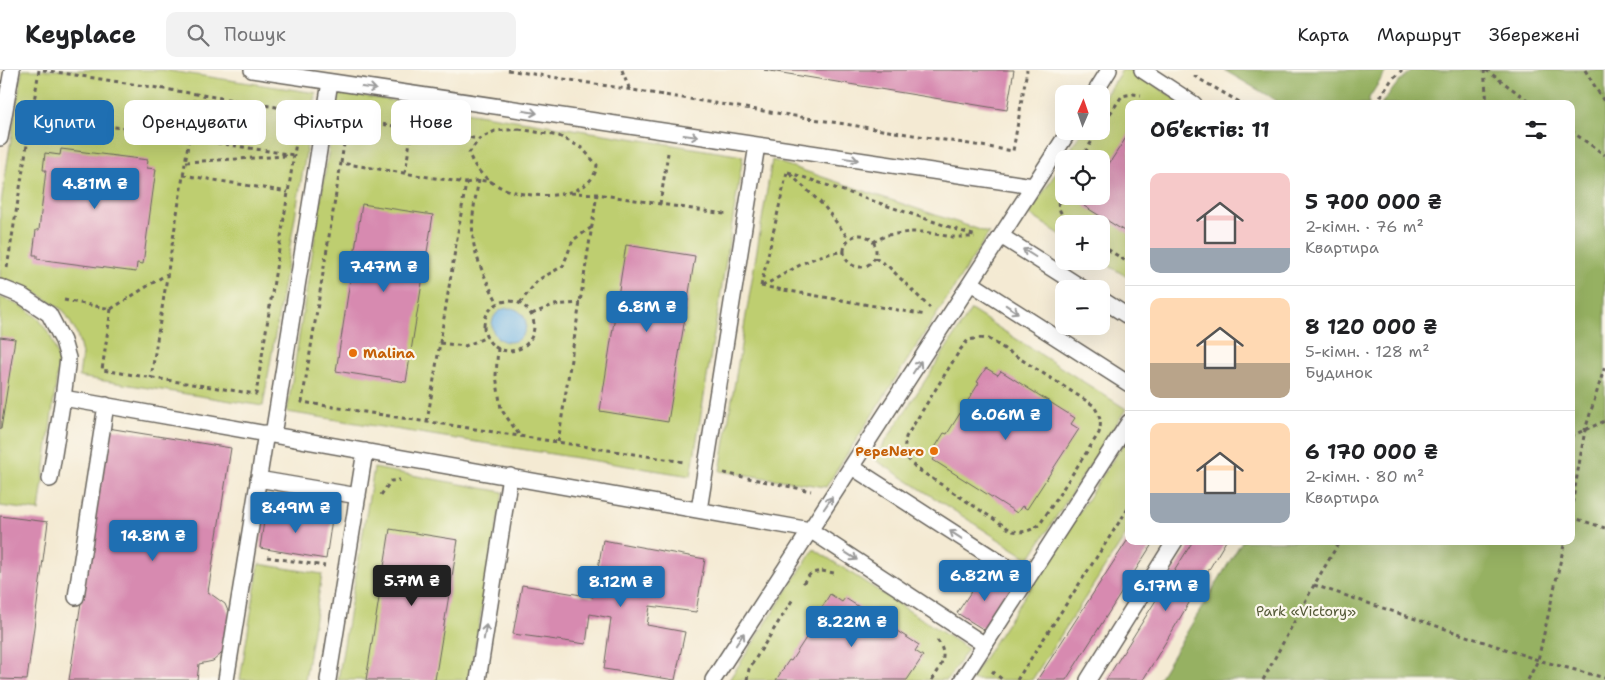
<!DOCTYPE html>
<html lang="uk">
<head>
<meta charset="utf-8">
<style>
  :root { --surface:#fff; --page:#f2f2f2; --text:#202124; --muted:#757577; --line:#e0e0e0; --accent:#1f6fb2 }
  body { margin:0; font-family:"Shantell Sans",sans-serif; background:var(--page); color:var(--text); height:100vh; display:flex; flex-direction:column; font-size:19px; white-space:nowrap }
  * { box-sizing:border-box; margin:0 }
  p { font-size:16px; color:var(--muted) }
  .icon { flex:none; width:28px; height:28px; fill:none; stroke:currentColor; stroke-width:2; stroke-linecap:round; stroke-linejoin:round }
  .map { position:relative; flex:1; overflow:hidden }
  .details { position:absolute; left:1125px; top:30px; width:450px; height:445px; display:flex; flex-direction:column; background:var(--surface); border-radius:10px; box-shadow:0 5px 20px #0002 }
  .details>* { flex:none }
  .top-card { position:absolute; left:15px; top:30px; width:475px; height:45px; display:flex; gap:10px }
  .needle { width:32px; rotate:2deg }
  .fabs { position:absolute; left:1055px; top:15px; display:grid; gap:10px }
  .fabs a { display:grid; place-items:center; width:55px; height:55px; border-radius:10px; background:var(--surface); box-shadow:0 5px 20px #0002; font-size:25px }
  .price { position:absolute; translate:-50% -42px; padding:0 11px; border-radius:5px; background:var(--accent); color:#fff; font-size:16px; line-height:32px; filter:drop-shadow(0 1px 2px #0008) }
  .price::after { content:''; position:absolute; left:50%; top:30px; width:15px; height:11px; margin-left:-8px; background:inherit; clip-path:polygon(0 0,100% 0,50% 100%) }
  .price.on { background:#222; color:#fff }
  ul { padding:0; list-style:none }
  li { display:flex; align-items:center; gap:15px; height:125px; padding:0 25px }
  li+li { border-top:1px solid var(--line) }
  li span { display:grid; place-items:center; flex:none; width:140px; height:100px; border-radius:10px; color:#555 }
  li>.icon { margin-inline-start:auto }
  span .icon { width:60px; height:60px; fill:#fffc; stroke-width:1 }
  li b { font-size:21px }
  h2 { display:flex; justify-content:space-between; align-items:center; height:60px; padding:0 25px; font-size:21px }
  .chip { padding:0 18px; border-radius:10px; background:var(--surface); box-shadow:0 5px 20px #0002; font-size:18px; line-height:45px }
  .chip.on { background:var(--accent); color:#fff }
  header { display:flex; align-items:center; gap:30px; box-sizing:border-box; height:70px; padding:0 25px; background:var(--surface); border-bottom:1px solid var(--line) }
  header strong { font-size:24px }
  nav { display:flex; gap:28px; margin-inline-start:auto; font-size:18px }
  .search { width:350px; height:45px; background:var(--page); display:flex; align-items:center; gap:12px; box-sizing:border-box; padding:0 18px; border-radius:10px; color:var(--muted); font-size:19px }
  .map>svg:first-child { display:block }
  .green { fill:#bece70; stroke:#6d7546 }
  .forest { fill:#96b162; stroke:#59663f }
  .water { fill:#6cb1e2; stroke:#44667f }
  .building { fill:#d78ab0 }
  .lines { fill:none; stroke-linecap:round; stroke-linejoin:round }
  .lane-casing { stroke:#68645c; stroke-width:18 }
  .path { stroke:#68645c; stroke-width:3; stroke-dasharray:4 4; stroke-linecap:butt }
  .lane { stroke:#fff; stroke-width:15 }
  .oneway { stroke:#999 }
  .food-dot { fill:#e8710a; stroke:#fbf7ec; stroke-width:2 }
  .labels { text-anchor:middle; dominant-baseline:central; stroke-width:4.5; stroke-linejoin:round; paint-order:stroke }
  .food-label { font-size:14px; font-weight:bold; fill:#c56008; stroke:#fbf7ec; text-anchor:start }
  .park-label { font-size:14px; fill:#555a39; stroke:#fbf7ec }
</style>
</head>
<body>
<header>
<strong>Keyplace</strong>
<div class="search"><svg class="icon" aria-label="search" viewBox="0 0 24 24"><circle cx="10" cy="10" r="6"/><path d="M15 15l6 6"/></svg>Пошук</div>
<nav><a>Карта</a><a>Маршрут</a><a>Збережені</a></nav>
</header>
<div class="map">
<svg width="1605" height="610" viewBox="0 0 1605 610">
  <rect width="100%" height="100%" fill="#fbf7ec"/>
  <filter id="ink" filterUnits="userSpaceOnUse"><feTurbulence type="fractalNoise" baseFrequency=".02" numOctaves="2"/><feDisplacementMap in="SourceGraphic" scale="10" xChannelSelector="R" yChannelSelector="G"/><feConvolveMatrix kernelMatrix="1 2 1 2 8 2 1 2 1" color-interpolation-filters="sRGB"/></filter>
  <filter id="wash" filterUnits="userSpaceOnUse"><feTurbulence type="fractalNoise" baseFrequency=".0096" numOctaves="4" result="noise"/><feDisplacementMap in="SourceGraphic" scale="20" xChannelSelector="R" yChannelSelector="G"/><feGaussianBlur stdDeviation="1.12" result="paint"/><feColorMatrix in="noise" values="0 0 0 0 0 0 0 0 0 0 0 0 0 0 0 0 0 1.4 0 .05"/><feComposite in="paint" operator="in"/></filter>
  <g filter="url(#wash)">
    <rect width="100%" height="100%" fill="#f4ead3"/>
    <path class="green" d="M22 0H163L316 23 263 336 79 307 82 284 77 264 64 241 37 223 0 211V139Z
      M1122 0H1131L1184 34H1129V208L1101 191V154H1064V167L1029 144 1064 90V126H1101V89H1065L1082 61H1101V32Z
      M338 22 743 86 691 406 287 342Z
      M772 90 989 163 826 417 720 401Z
      M0 227 25 238 39 249 51 267 59 291 39 441 0 436Z
      M971 240 1126 339 1029 489 874 389Z
      M1129 365V460L1032 610H970Z
      M374 398 503 422 469 610H338Z
      M814 479 968 579 947 610H729Z
      M259 494 322 504 305 610H240Z"/>
    <path class="forest" d="M1224 0H1387L1369 28V34H1282Z
      M1412 0H1605V610H1158L1242 471H1571V34H1381L1397 14Z"/>
    <path class="water" d="M492 255a17 17 0 1 1 34 0a17 17 0 1 1-34 0Z"/>
    <g id="blocks">
      <path class="building" d="M764 0H1014L1007 40Z
        M1129 63V164L1084 136 1087 132 1083 130 1085 126H1101V106Z
        M61 79 148 90 147 98 156 99 143 194 137 193 136 202 37 189V185H33L36 160H39L46 100H43L45 83 60 85Z
        M362 134 433 145 406 312 336 301Z
        M626 175 695 186 668 352 600 341Z
        M0 267 15 269 1 359H0Z
        M986 298 998 305 1001 301 1075 348 1071 354 1079 359 1027 439 1022 436 1017 443 933 390 935 387 931 384 944 363 947 364 979 313 977 312Z
        M108 358 231 378 208 522 225 534 230 546 229 572 221 584 213 591 199 594 197 610H69Z
        M266 438 332 449 326 489 260 478Z
        M0 446 48 452 27 610 0 609Z
        M390 459 458 470 435 610H366Z
        M603 470 705 489 696 542 650 536 647 555 685 562 675 610 604 599 611 548 590 544 586 574 513 564 522 515 593 527Z
        M1127 471H1154L1066 610H1037Z
        M1193 471H1226L1143 610H1106Z
        M984 502 1012 520 986 561 957 543Z
        M830 524 842 532 845 528 919 575 915 581 923 586 907 610H776L789 590 791 591 824 540 821 539Z"/>
    </g>
  </g>
  <g filter="url(#ink)">
    <use href="#blocks" fill-opacity="0" stroke="#68645c" stroke-width="1"/>
    <g class="lines">
      <g class="lane-casing">
        <path id="lane" d="M252 0 1033 116
          M1142 0 1194 34
          M1094 24 1109 0
          M0 68 12 0
          M1001 166 1084 219
          M971 213 1129 314
          M0 217 22 226 49 244 63 271 68 288 63 328 810 460 985 575
          M1101 229 1129 247
          M273 365 330 12
          M852 397 1027 510
          M50 409 63 328
          M258 409 358 426
          M699 440 757 75
          M76 527 106 335
          M226 610 266 363
          M328 610 365 381
          M478 610 510 406
          M713 610 1069 61
          M962 610 1129 352
          M1088 610 1175 471"/>
      </g>
      <path class="path" d="M39 0 32 44 294 85
        M43 0 196 24
        M508 0 1013 81 1027 0
        M622 0 630 20
        M1484 0 1487 34
        M1486 0 1533 34
        M1585 0 1605 33
        M1194 6 1243 34
        M1376 34 1392 9 1402 0
        M1101 57 1122 26 1133 24 1141 25
        M519 59 559 66 582 78 597 95C593 128 540 129 515 122 495 118 475 103 469 83L479 69 495 61Z
        M1571 61 1605 85
        M1081 89 1098 61
        M186 92 286 86
        M341 93 348 49 479 69
        M788 102 976 166
        M405 103 412 59
        M790 104 824 136 849 169
        M183 105 288 122
        M479 110C475 129 471 149 473 168 474 186 489 217 498 233
        M466 113 479 110 492 112
        M1064 117C1054 132 1058 141 1069 154
        M571 123 597 124
        M660 134 668 83
        M844 181a16 16 0 1 1 32 0a16 16 0 1 1-32 0Z
        M873 172 887 165 910 162H924L952 167H975
        M1101 175 1129 193
        M875 188 888 196 930 238
        M7 198 32 44
        M761 216 926 245
        M761 216 787 102
        M762 216C789 203 812 183 843 182
        M64 230 111 239 167 204
        M484 256a25 25 0 1 1 50 0a25 25 0 1 1-50 0Z
        M520 233 538 210 563 196 573 170 592 157
        M111 239 102 300 256 324 301 41 196 24 151 308
        M532 244 553 235 580 233
        M980 268 989 269 1093 335C1100 345 1102 352 1099 363L1040 454C1031 461 1024 463 1012 461L916 398C905 386 903 383 906 367L960 280 968 270Z
        M440 273 465 276 487 267
        M498 278 496 305 501 339 520 366
        M427 352 466 113 341 93 302 332 427 352 437 353 684 392V391
        M1571 366 1605 351
        M558 372 597 124 724 144 723 147
        M724 403 811 421
        M381 425 391 411 400 410
        M1571 441 1585 360 1605 296
        M1571 447 1605 458
        M267 487 325 496
        M803 513 811 503 822 501 834 503
        M1314 515 1538 590 1605 608
        M992 601 1003 610
        M747 610 749 599 793 529
        M932 610C941 597 949 585 937 570
        M1017 610 1129 437
        M1263 610 1314 515 1340 471
        M1528 610 1538 590 1565 471"/>
      <use href="#lane" class="lane"/>
    </g>
    <defs><path id="oneway-shaft" d="M-6 0H5M1.5-3L5.5 0L1.5 3" fill="none" stroke-width="1.6" stroke-linecap="round" stroke-linejoin="round" transform="scale(1.25)"/></defs>
    <g class="oneway">
      <use href="#oneway-shaft" transform="translate(369 18) rotate(8)"/>
      <use href="#oneway-shaft" transform="translate(530 42) rotate(9)"/>
      <use href="#oneway-shaft" transform="translate(691 66) rotate(8)"/>
      <use href="#oneway-shaft" transform="translate(851 89) rotate(8)"/>
      <use href="#oneway-shaft" transform="translate(1029 183) rotate(-148)"/>
      <use href="#oneway-shaft" transform="translate(1012 239) rotate(33)"/>
      <use href="#oneway-shaft" transform="translate(917 297) rotate(-57)"/>
      <use href="#oneway-shaft" transform="translate(828 433) rotate(-56)"/>
      <use href="#oneway-shaft" transform="translate(956 465) rotate(-147)"/>
      <use href="#oneway-shaft" transform="translate(851 486) rotate(33)"/>
      <use href="#oneway-shaft" transform="translate(485 562) rotate(-81)"/>
      <use href="#oneway-shaft" transform="translate(740 569) rotate(-57)"/>
    </g>
  </g>
  <g class="food-dot">
    <circle cx="353" cy="283" r="5"/>
    <circle cx="934" cy="381" r="5"/>
  </g>
  <g class="labels">
    <g class="food-label">
      <text x="363" y="283">Malina</text>
      <text x="924" y="381" text-anchor="end">PepeNero</text>
    </g>
    <g class="park-label">
      <text x="1306" y="541">Park «Victory»</text>
    </g>
  </g>
</svg>
<div class="fabs">
<a><svg class="needle" viewBox="-14 -14 28 28"><path d="M0-13l5 13h-10z" fill="#e53935"/><path d="M0 13l5-13h-10z" fill="#757577"/></svg></a>
<a><svg class="icon" aria-label="locate" viewBox="0 0 24 24"><circle cx="12" cy="12" r="6"/><path d="M12 2v4M12 18v4M2 12h4M18 12h4"/></svg></a>
<a>+</a>
<a>−</a>
</div>
<b class="price" style="left:95px;top:140px">4.81M ₴</b>
<b class="price" style="left:384px;top:223px">7.47M ₴</b>
<b class="price" style="left:647px;top:263px">6.8M ₴</b>
<b class="price" style="left:1006px;top:371px">6.06M ₴</b>
<b class="price" style="left:296px;top:464px">8.49M ₴</b>
<b class="price" style="left:153px;top:492px">14.8M ₴</b>
<b class="price" style="left:985px;top:532px">6.82M ₴</b>
<b class="price on" style="left:412px;top:537px">5.7M ₴</b>
<b class="price" style="left:621px;top:538px">8.12M ₴</b>
<b class="price" style="left:1166px;top:542px">6.17M ₴</b>
<b class="price" style="left:852px;top:578px">8.22M ₴</b>
<div class="top-card">
<a class="chip on">Купити</a>
<a class="chip">Орендувати</a>
<a class="chip">Фільтри</a>
<a class="chip">Нове</a>
</div>
<section class="details">
<h2>Об’єктів: 11<svg class="icon" aria-label="filters" viewBox="0 0 24 24"><path d="M4 7h16M4 17h16"/><circle cx="9" cy="7" r="2"/><circle cx="15" cy="17" r="2"/></svg></h2>
<ul>
<li><span style="background:linear-gradient(#f6c9c9 75%,#9aa5b1 0)"><svg class="icon" aria-label="home" viewBox="0 0 24 24"><path d="M3 11l9-7 9 7M6 9v11h12V9"/></svg></span><div><b>5 700 000 ₴</b><p>2-кімн. · 76 m²</p><p>Квартира</p></div></li>
<li><span style="background:linear-gradient(#ffd9b3 65%,#b9a48a 0)"><svg class="icon" aria-label="home" viewBox="0 0 24 24"><path d="M3 11l9-7 9 7M6 9v11h12V9"/></svg></span><div><b>8 120 000 ₴</b><p>5-кімн. · 128 m²</p><p>Будинок</p></div></li>
<li><span style="background:linear-gradient(#ffd9b3 70%,#9aa5b1 0)"><svg class="icon" aria-label="home" viewBox="0 0 24 24"><path d="M3 11l9-7 9 7M6 9v11h12V9"/></svg></span><div><b>6 170 000 ₴</b><p>2-кімн. · 80 m²</p><p>Квартира</p></div></li>
</ul>
</section>
</div>
</body>
</html>
